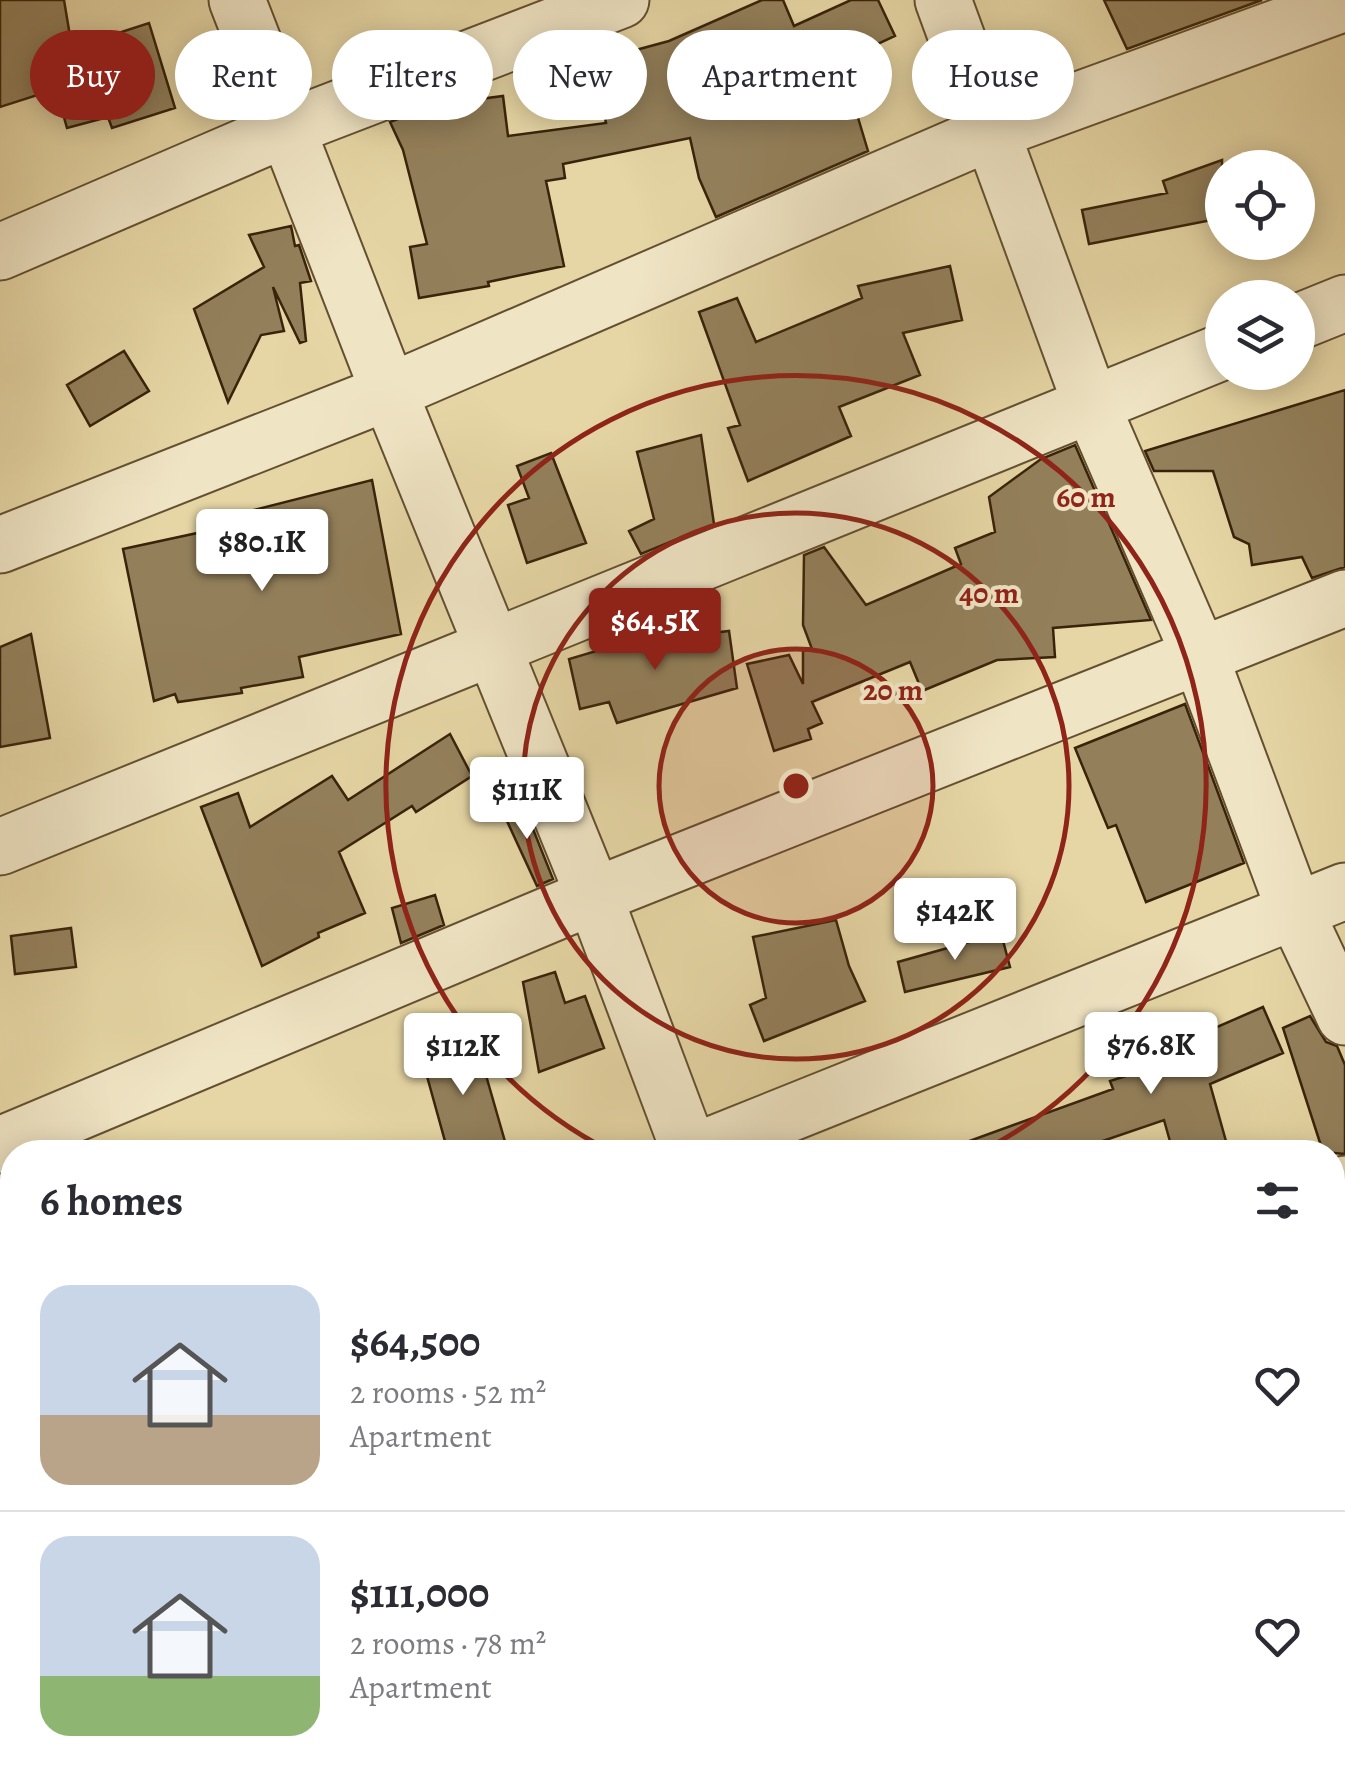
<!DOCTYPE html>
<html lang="en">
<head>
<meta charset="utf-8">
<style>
  :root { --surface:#fff; --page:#f2f2f3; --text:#2b2b33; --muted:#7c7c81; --line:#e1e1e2; --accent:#8f2418 }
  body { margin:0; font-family:Alegreya,serif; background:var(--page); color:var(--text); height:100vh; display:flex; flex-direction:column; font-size:38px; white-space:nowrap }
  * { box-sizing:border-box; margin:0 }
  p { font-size:32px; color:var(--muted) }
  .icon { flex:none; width:55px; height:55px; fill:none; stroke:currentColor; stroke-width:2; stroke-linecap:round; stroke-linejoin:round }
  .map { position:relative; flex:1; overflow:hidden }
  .sheet { position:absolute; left:0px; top:1140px; width:1345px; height:642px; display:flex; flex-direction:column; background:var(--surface); border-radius:40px 40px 0 0; box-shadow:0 5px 25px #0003 }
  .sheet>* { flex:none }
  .hud { position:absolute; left:30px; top:30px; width:1285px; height:90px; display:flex; gap:20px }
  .fabs { position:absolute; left:1205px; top:150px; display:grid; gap:20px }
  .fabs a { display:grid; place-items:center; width:110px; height:110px; border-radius:50%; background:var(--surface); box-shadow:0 5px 25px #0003; font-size:50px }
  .price { position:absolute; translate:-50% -85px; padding:0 22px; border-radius:10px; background:#fff; color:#222; font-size:32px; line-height:65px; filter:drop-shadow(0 2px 5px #0008) }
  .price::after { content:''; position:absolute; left:50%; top:60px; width:30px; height:22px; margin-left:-15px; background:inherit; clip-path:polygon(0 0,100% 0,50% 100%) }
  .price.selected { background:var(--accent); color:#fff }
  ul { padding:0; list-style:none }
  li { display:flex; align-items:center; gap:30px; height:250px; padding:0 40px }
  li+li { border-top:2px solid var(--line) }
  li span { display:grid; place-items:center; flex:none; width:280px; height:200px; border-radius:30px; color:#555 }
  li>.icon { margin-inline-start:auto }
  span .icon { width:120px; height:120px; fill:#fffc; stroke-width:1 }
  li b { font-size:42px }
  h2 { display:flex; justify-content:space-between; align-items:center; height:120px; padding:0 40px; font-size:42px }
  .chip { padding:0 35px; border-radius:45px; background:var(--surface); box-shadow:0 5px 25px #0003; font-size:35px; line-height:90px }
  .chip.selected { background:var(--accent); color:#fff }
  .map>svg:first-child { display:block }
  .building { fill:#93805b; stroke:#39230a; stroke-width:2.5 }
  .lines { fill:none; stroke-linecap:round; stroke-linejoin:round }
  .minor-casing { stroke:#645031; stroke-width:59 }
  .minor { stroke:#efe4c4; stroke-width:55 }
  .ring { fill:none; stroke:#8f2418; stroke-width:5 }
  .centre { fill:#8f2418; stroke:#efe4c4; stroke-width:5 }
  .ring-label { font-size:30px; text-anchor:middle; font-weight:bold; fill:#8f2418; stroke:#efe4c4; stroke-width:8; stroke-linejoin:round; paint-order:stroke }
</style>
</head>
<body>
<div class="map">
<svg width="1345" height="1782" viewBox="0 0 1345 1782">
  <rect width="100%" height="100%" fill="#e6d6a5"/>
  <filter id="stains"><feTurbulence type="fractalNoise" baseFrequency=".002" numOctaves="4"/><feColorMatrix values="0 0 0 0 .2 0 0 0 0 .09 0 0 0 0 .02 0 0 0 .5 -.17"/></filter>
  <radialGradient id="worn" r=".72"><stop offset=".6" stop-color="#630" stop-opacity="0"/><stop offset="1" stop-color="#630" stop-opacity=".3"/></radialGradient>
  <path class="building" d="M0 0H64L72 48 149 23 175 108 112 128 108 117 67 128 56 89 0 107Z
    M762 0H783L794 26 851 0H878L895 36 841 61 868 151 716 217 699 178 690 138 563 164 565 178 546 181 564 266 488 282 489 286 419 298 410 247 427 244 403 150 390 122 434 105 503 96 508 136 606 123 601 100 636 93 625 53 669 41Z
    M1104 0H1262L1127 49Z
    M1222 160V218L1089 244 1082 210 1167 193 1163 181Z
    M291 226 295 246 299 245 311 281 300 283 306 341 300 343 273 287 284 331 261 335 228 402 194 309 264 267 249 235Z
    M950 266 962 320 903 333 920 375 839 407 851 436 748 481 728 428 740 425 699 312 737 298 756 342 862 298 858 286Z
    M124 351 149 391 90 426 67 385Z
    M1345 390V567L1312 578 1302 557 1252 565 1249 544 1234 537 1213 471H1154L1145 451Z
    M701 435 714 524 641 554 629 531 654 519 637 452Z
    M1075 445 1151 620 1053 628 1055 657 997 660 922 691 910 662 812 702 822 723 808 729 811 739 774 751 747 664 789 655 803 684V651L812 649 803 625 804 555 824 547 866 605 961 564 955 548 995 532 989 497 1041 459Z
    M551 453 586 543 527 563 508 505 529 498 517 466Z
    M372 480 401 634 299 657 303 677 241 688 242 693 178 702 175 694 154 701 123 549 230 526 241 544 234 515Z
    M684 625 688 636 729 631 737 688 617 723 609 702 580 709 569 659Z
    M31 634 50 738 0 747V647Z
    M1185 704 1244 863 1146 902 1116 825 1108 828 1075 748Z
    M450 734 472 776 416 812 412 806 339 852 365 913 318 933 319 937 262 966 201 807 238 793 250 827 332 776 348 800Z
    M521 799 553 879 537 886 501 808Z
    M435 895 444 925 401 943 392 908Z
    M836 920 849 966 865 1001 764 1041 750 1005 766 998 753 937Z
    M71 928 76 967 15 974 11 936Z
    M1001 933 1010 967 905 992 898 962Z
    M555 972 565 1003 585 996 604 1048 539 1072 523 982Z
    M1263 1007 1283 1053 1210 1084 1229 1152H1173L1164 1120 1088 1146 1091 1152H951L950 1148 1113 1089 1110 1081 1151 1068 1148 1057Z
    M1310 1016 1326 1042 1337 1046 1345 1065V1154L1323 1152 1283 1028Z
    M475 1037 508 1152H448L420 1051Z"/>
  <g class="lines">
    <g class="minor-casing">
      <path id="minor" d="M237 0 389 392 594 896 690 1152
        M943 0 1091 404 1200 656 1295 911 1345 1017
        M0 252 288 128 621 0
        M1298 322 1345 303
        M0 545 389 392 991 132 1345 3
        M0 847 1222 352
        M0 1145 594 896 1345 598
        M694 1152 1345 891
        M1332 1189 1345 1184
        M0 1248 12 1294
        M1332 1484 1345 1479
        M137 1770 142 1782
        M940 1770 946 1782
        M581 1782 613 1770"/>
    </g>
    <use href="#minor" class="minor"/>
  </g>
  <circle cx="796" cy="786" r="137" fill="#8f2418" fill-opacity=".12"/>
  <g class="ring">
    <circle cx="796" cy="786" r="137"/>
    <circle cx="796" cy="786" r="273"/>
    <path d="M610 1151A410 410 0 1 1 982 1151"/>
  </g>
  <circle cx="796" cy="786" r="15" class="centre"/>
  <g class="ring-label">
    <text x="1086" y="507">60 m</text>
    <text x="989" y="603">40 m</text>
    <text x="893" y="700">20 m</text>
  </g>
  <rect width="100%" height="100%" filter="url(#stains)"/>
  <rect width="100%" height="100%" fill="url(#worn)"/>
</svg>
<div class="fabs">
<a><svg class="icon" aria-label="locate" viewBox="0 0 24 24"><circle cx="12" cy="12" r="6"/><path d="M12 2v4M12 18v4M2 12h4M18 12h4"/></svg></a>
<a><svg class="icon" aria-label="layers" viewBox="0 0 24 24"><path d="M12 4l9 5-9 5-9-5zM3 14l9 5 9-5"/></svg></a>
</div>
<b class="price" style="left:262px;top:594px">$80.1K</b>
<b class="price selected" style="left:655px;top:673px">$64.5K</b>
<b class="price" style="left:527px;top:842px">$111K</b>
<b class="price" style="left:955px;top:963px">$142K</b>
<b class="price" style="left:1151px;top:1097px">$76.8K</b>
<b class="price" style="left:463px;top:1098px">$112K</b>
<div class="hud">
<a class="chip selected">Buy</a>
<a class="chip">Rent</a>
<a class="chip">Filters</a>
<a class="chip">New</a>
<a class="chip">Apartment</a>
<a class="chip">House</a>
</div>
<section class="sheet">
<h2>6 homes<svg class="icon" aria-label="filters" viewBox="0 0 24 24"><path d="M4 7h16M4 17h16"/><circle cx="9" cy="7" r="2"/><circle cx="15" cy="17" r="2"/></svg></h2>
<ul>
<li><span style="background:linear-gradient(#c9d6e8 65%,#b9a48a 0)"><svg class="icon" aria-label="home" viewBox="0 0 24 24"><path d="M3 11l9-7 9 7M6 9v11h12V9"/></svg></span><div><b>$64,500</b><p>2 rooms · 52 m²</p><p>Apartment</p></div><svg class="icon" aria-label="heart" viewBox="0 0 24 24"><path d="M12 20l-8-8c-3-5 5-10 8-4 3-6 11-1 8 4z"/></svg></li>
<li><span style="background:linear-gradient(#c9d6e8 70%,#8fb573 0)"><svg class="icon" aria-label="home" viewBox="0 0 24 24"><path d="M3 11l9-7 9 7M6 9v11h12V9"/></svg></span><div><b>$111,000</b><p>2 rooms · 78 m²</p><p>Apartment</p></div><svg class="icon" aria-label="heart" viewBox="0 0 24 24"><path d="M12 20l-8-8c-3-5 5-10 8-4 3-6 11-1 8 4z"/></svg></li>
</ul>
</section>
</div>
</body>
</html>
